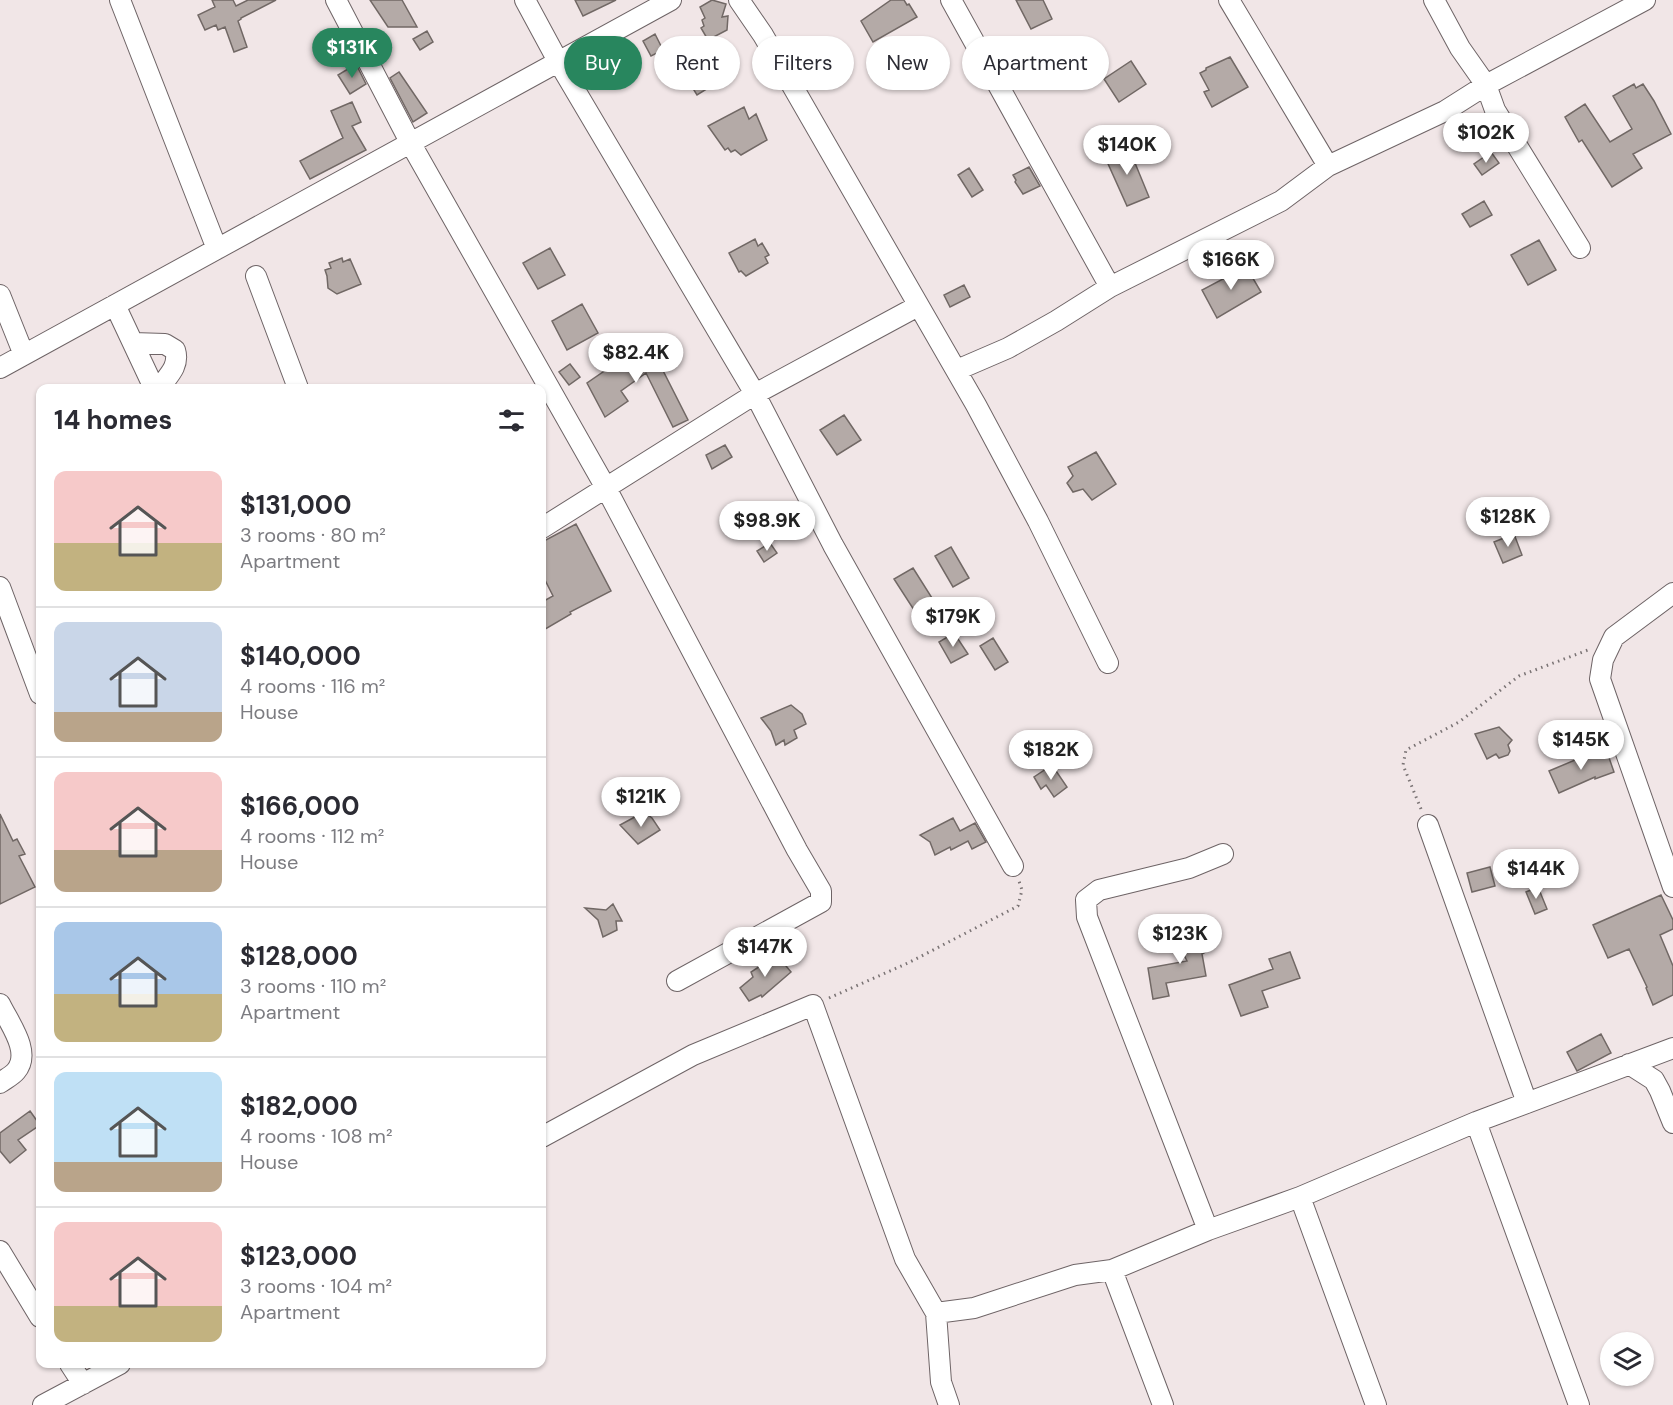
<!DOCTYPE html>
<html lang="en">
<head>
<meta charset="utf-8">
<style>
  :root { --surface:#fff; --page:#f7f7f7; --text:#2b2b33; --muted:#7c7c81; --line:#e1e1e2; --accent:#28865e }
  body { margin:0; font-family:"DM Sans",sans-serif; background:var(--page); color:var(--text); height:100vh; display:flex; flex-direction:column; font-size:22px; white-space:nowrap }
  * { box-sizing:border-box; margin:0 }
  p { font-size:20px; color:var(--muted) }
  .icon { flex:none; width:33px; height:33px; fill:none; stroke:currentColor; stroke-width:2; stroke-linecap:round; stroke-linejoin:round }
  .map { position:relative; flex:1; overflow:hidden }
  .drawer { position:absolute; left:36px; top:384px; width:510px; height:984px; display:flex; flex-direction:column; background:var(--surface); border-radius:12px; box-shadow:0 2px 4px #0004 }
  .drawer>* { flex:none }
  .banner { position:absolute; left:564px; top:36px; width:570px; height:54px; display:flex; gap:12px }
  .tools { position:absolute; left:1600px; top:1332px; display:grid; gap:12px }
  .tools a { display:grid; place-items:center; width:54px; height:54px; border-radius:50%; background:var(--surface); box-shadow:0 2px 4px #0004; font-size:30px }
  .price { position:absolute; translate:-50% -51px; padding:0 14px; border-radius:21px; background:#fff; color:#222; font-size:20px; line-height:39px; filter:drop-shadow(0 2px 3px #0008) }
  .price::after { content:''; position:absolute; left:50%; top:36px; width:18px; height:14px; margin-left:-9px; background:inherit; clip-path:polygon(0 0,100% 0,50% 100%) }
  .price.on { background:var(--accent); color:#fff }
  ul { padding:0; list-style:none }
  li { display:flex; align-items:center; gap:18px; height:150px; padding:0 18px }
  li+li { border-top:2px solid var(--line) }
  li span { display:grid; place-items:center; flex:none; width:168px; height:120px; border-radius:12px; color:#555 }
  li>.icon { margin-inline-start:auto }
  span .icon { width:72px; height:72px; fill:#fffc; stroke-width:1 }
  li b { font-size:26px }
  h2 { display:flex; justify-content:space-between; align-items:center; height:72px; padding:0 18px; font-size:26px }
  .tag { padding:0 21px; border-radius:27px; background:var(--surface); box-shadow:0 2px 4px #0004; font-size:21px; line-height:54px }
  .tag.on { background:var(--accent); color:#fff }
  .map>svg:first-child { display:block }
  .building { fill:#b4aaa7; stroke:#716865; stroke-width:1.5 }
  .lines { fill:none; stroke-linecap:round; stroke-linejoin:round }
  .minor-casing { stroke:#6e6466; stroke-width:22 }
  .path { stroke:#7a7374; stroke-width:3; stroke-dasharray:1.5 4.5; stroke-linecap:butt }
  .minor { stroke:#fff; stroke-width:20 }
</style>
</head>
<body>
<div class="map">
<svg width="1673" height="1405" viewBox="0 0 1673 1405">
  <rect width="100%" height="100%" fill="#f1e6e7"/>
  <path class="building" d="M212 0H233L236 6 248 0H276L241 18V19L238 21 247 47 234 52 225 27 218 30 216 25 205 30 198 15 215 7Z
    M370 0H402L417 27H388Z
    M575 0H616L583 16Z
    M712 0 726 4 722 17 728 16 727 30 708 40 701 28 704 26 702 20 705 18 700 7Z
    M891 0H904L907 5 909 4 917 17 873 42 861 21Z
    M1016 0H1043L1052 19 1031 29Z
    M427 31 433 42 420 50 413 39Z
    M655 34 663 50 651 56 643 41Z
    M705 43 726 77 697 95 676 61Z
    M1230 57 1248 87 1212 107 1204 92 1209 90 1200 73 1206 70V68Z
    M1131 61 1146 84 1119 102 1104 79Z
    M356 64 366 84 350 94 338 75Z
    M399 72 427 113 413 122 390 78Z
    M1634 84 1636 88 1643 84 1654 101 1671 134 1633 154 1642 168 1612 187 1582 140 1579 142 1565 117 1585 104 1610 142 1632 129 1613 96Z
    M352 102 361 122 352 126 366 150 310 179 300 161 343 138 331 111Z
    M744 107 749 119 756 114 767 140 741 155 735 150 731 152 728 148 725 150 708 126Z
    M1128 146 1149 197 1127 206 1105 157Z
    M1491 152 1499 163 1482 175 1474 164Z
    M1029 167 1040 186 1023 194 1015 182 1016 180 1013 175Z
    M969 168 983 190 972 197 958 175Z
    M1484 201 1492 215 1470 227 1462 214Z
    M755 239 758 246 762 243 769 255 765 257 768 263 746 276 741 271 739 272 729 253Z
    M1539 240 1556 270 1528 285 1511 255Z
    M550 248 565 275 538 289 523 263Z
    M342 258 343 262 350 259 361 284 337 294 328 288 327 276 325 270 331 268 329 263Z
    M1244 263 1261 292 1217 318 1202 290 1223 279 1221 276Z
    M964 285 970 297 950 307 944 295Z
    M582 304 598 333 567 350 552 321Z
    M649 343 688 420 673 427 646 373 621 391 628 401 605 417 587 383 638 348Z
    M570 364 580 377 569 385 559 372Z
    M844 415 861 440 837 455 820 430Z
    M725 445 732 457 712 469 706 455Z
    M1096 452 1116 484 1092 500 1083 489 1073 492 1067 483 1073 476 1068 467Z
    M576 524 611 591 570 612 571 614 542 631V602L553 596 542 574V542Z
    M1514 534 1522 555 1503 563 1494 542Z
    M770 543 777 553 764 562 757 551Z
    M951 547 969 578 953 587 935 556Z
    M913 568 932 598 914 610 894 579Z
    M954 633 968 654 951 663 939 642Z
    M993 638 1008 662 995 670 980 646Z
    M791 705 802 714 806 724 794 730 797 738 785 745 784 740 776 745 771 731 761 718Z
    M1499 727 1512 740 1508 745 1510 751 1508 755 1499 758 1496 754 1487 759 1475 734Z
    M1594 752 1596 755 1607 752 1614 772 1595 779V777L1559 793 1549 771Z
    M1052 765 1067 787 1054 797 1046 785 1041 789 1034 777Z
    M644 812 652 818 660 830 638 844 620 825Z
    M0 814 13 841 17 839 25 854 19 856 35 887 0 904Z
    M953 818 960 831 975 823 986 842 972 849 968 841 951 850 950 847 935 855 930 842 920 835Z
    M1490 867 1495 886 1472 892 1467 873Z
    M1538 887 1547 909 1535 914 1526 892Z
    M1661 895 1673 920V929L1660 935 1673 966V995L1653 1005 1646 988 1647 987 1629 949 1608 958 1593 925Z
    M613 904 622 921H616L617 930 603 937 598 920 585 908 606 910Z
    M1199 929 1209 950 1202 954 1206 976 1166 983 1169 996 1153 999 1148 968 1187 961 1176 939Z
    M1290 952 1300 978 1262 991 1268 1007 1241 1016 1229 985 1273 969 1269 959Z
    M777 955 791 972 762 997 761 995 749 1001 740 988 753 977 751 972Z
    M1601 1034 1611 1053 1577 1071 1567 1052Z
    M30 1111 40 1125 18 1140 26 1150 10 1163 0 1151V1133Z"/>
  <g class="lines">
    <g class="minor-casing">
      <path id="minor" d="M120 0 217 249
        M336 0 411 144 606 488 797 850 821 891V902L677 981
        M525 0 559 63 755 394 833 545 1013 866
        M739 0 763 35 976 405 1038 521 1108 663
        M951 0 1110 287
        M1229 0 1328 166
        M1434 0 1460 48 1486 85 1645 0
        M256 276 298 388
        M0 295 24 355
        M115 305 154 388
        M133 343 165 344 175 350C180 366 168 376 159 388
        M0 368 671 0
        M957 370 1008 348 1056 321 1110 287 1281 201 1328 166 1445 111 1486 85 1495 110 1580 248
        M542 528 755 394 918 306
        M0 587 40 694
        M1673 593 1614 637 1603 660 1600 679 1673 887
        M1428 825 1527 1103
        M0 1004C9 1023 32 1052 16 1071 12 1076 5 1079 0 1083
        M1629 1064 1654 1080 1660 1091 1673 1123
        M1476 1122 1579 1405
        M542 1137 693 1055 813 1005 905 1259 936 1313 941 1382 949 1405
        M1300 1197 1376 1405
        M1208 1230 1087 917 1086 900 1099 890 1189 868 1223 854
        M0 1251 40 1317
        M1112 1270 1163 1405
        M936 1313 974 1308 1075 1275 1112 1270 1208 1230 1300 1197 1476 1122 1673 1048
        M70 1364 83 1384
        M43 1405 120 1364"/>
    </g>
    <path class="path" d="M1421 809 1403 765 1406 750 1459 722 1519 676 1588 650
      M829 998 908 963 1018 906 1022 890 1019 881"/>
    <use href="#minor" class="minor"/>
  </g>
</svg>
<div class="tools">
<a><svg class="icon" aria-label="layers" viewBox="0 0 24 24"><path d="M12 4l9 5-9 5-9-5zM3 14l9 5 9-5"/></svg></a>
</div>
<b class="price on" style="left:352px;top:79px">$131K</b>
<b class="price" style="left:1486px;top:164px">$102K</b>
<b class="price" style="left:1127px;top:176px">$140K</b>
<b class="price" style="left:1231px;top:291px">$166K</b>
<b class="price" style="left:636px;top:384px">$82.4K</b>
<b class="price" style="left:1508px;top:548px">$128K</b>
<b class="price" style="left:767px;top:552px">$98.9K</b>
<b class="price" style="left:953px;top:648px">$179K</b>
<b class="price" style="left:1581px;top:771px">$145K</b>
<b class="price" style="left:1051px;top:781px">$182K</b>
<b class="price" style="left:641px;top:828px">$121K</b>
<b class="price" style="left:1536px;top:900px">$144K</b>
<b class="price" style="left:1180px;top:965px">$123K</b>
<b class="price" style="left:765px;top:978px">$147K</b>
<div class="banner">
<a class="tag on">Buy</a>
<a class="tag">Rent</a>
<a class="tag">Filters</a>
<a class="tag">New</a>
<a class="tag">Apartment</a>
</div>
<section class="drawer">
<h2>14 homes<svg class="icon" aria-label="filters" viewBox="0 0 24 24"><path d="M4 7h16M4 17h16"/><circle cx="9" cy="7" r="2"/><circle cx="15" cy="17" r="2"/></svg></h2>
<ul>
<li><span style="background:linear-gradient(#f6c9c9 60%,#c2b280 0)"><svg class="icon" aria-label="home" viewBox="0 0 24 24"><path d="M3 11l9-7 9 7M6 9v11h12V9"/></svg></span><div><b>$131,000</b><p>3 rooms · 80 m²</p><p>Apartment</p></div></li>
<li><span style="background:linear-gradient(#c9d6e8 75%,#b9a48a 0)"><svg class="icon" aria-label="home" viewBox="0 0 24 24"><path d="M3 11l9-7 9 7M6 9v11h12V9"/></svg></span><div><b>$140,000</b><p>4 rooms · 116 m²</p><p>House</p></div></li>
<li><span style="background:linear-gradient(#f6c9c9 65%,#b9a48a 0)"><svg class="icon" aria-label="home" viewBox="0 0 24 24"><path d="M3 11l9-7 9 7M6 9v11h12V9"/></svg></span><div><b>$166,000</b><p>4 rooms · 112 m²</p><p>House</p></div></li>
<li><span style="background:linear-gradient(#a9c7e8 60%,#c2b280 0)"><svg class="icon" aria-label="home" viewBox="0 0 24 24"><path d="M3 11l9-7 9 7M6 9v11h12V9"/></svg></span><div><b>$128,000</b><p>3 rooms · 110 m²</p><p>Apartment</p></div></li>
<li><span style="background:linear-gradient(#bfe0f5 75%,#b9a48a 0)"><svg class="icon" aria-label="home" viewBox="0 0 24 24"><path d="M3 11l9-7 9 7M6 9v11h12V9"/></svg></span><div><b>$182,000</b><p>4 rooms · 108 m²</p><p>House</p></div></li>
<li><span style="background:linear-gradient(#f6c9c9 70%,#c2b280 0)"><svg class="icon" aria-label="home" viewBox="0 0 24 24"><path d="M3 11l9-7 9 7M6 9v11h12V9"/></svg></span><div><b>$123,000</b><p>3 rooms · 104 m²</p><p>Apartment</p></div></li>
</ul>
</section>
</div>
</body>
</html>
